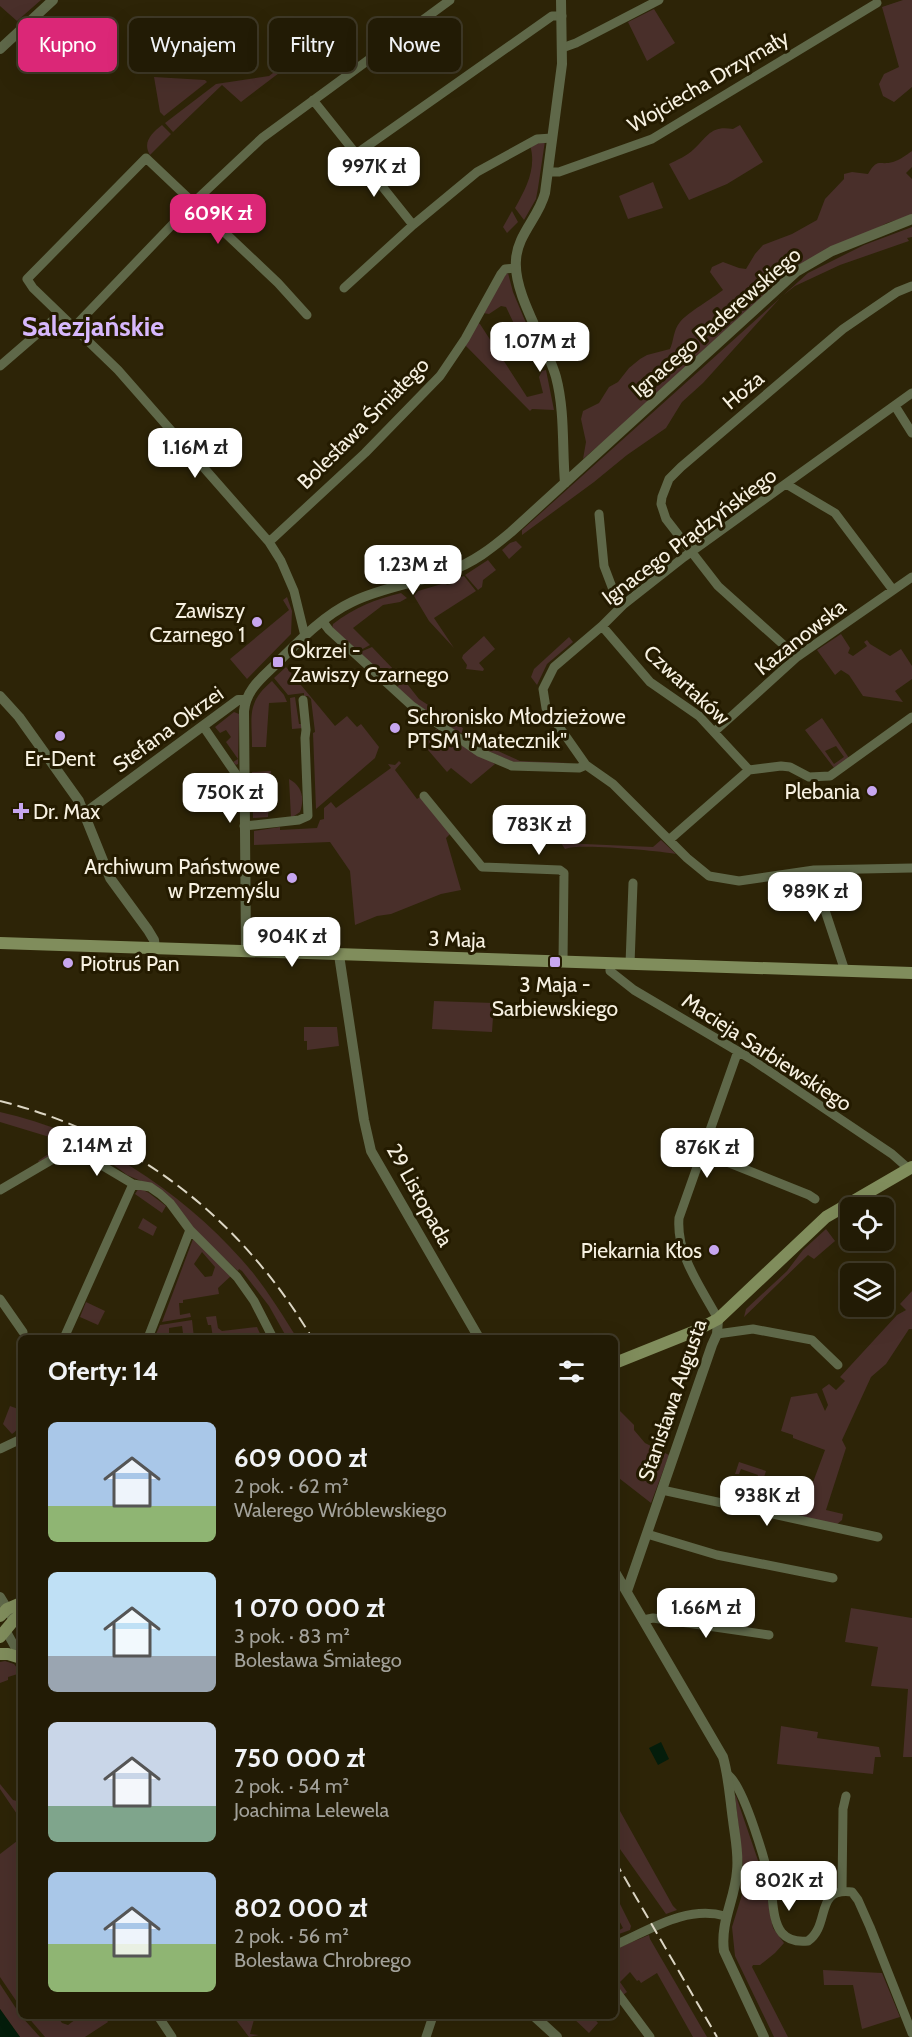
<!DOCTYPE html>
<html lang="pl">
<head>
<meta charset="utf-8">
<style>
  :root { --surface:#221b05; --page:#2a240f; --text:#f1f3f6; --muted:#a2a19a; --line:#3f3927; --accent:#db2777 }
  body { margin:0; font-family:Cabin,sans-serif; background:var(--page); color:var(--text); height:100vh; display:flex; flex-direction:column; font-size:22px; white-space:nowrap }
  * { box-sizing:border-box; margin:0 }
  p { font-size:20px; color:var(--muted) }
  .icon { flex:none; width:33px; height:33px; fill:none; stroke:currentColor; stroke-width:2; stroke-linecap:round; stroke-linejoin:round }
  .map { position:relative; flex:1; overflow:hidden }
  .drawer { position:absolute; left:18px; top:1335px; width:600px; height:684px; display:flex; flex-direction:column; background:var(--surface); border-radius:9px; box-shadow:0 6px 24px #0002,0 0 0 2px var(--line) }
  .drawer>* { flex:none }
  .banner { position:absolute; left:18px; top:18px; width:600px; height:54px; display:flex; gap:12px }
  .controls { position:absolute; left:840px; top:1197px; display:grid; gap:12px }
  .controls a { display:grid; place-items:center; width:54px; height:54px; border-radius:9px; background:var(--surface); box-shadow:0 6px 24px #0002,0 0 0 2px var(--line); font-size:30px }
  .price { position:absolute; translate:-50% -51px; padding:0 14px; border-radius:12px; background:#fff; color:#222; font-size:20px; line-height:39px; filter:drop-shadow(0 2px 3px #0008) }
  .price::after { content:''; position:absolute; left:50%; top:36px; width:18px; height:14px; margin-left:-9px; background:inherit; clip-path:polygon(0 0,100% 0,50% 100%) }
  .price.current { background:var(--accent); color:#fff }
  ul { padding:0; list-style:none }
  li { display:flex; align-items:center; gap:18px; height:150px; padding:0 30px }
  li span { display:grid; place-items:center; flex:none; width:168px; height:120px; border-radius:9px; color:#555 }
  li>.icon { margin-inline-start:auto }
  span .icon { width:72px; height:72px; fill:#fffc; stroke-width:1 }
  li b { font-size:26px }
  h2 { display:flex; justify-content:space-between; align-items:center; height:72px; padding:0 30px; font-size:26px }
  .tag { padding:0 21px; border-radius:9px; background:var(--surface); box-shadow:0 6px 24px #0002,0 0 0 2px var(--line); font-size:21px; line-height:54px }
  .tag.current { background:var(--accent); color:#fff }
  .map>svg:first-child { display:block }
  .green { fill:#492f2a; fill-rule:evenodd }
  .water { fill:#041d0b }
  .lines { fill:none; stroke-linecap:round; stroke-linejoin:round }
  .minor { stroke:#5f6849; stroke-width:9 }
  .tertiary { stroke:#5f6849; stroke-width:10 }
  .secondary { stroke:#808d5c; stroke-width:12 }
  .rail { stroke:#dcd6c4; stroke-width:2; stroke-dasharray:12 6; stroke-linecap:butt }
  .poi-dot { fill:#c7a6ef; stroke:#241b00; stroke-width:2 }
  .labels { text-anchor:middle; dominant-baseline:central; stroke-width:6; stroke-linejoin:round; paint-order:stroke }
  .street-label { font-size:21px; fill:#f7f1e1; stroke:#241b00 }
  .poi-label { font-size:21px; fill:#f7f1e1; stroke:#241b00; text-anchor:end }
  .district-label { font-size:27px; font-weight:bold; fill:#d7b8fd; stroke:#241b00 }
</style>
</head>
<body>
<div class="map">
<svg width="912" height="2037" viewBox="0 0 912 2037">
  <rect width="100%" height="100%" fill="#2d2407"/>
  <path class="green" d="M0 0H41L17 21 0 6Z
    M903 0H912V87L894 102 883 96 879 84 884 74 899 67 882 7Z
    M654 9 675 43 647 61 628 22Z
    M281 67 287 72 283 70 241 102 222 85 173 132 165 123 216 84 269 76Z
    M154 77 205 80 207 82 164 116 160 112Z
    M162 125 171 134 150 155C142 142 152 133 162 125Z
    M740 125 763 162 727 184 689 200 669 164C677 160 687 156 694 149 708 136 711 125 733 129Z
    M545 141 538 188 536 199 524 220 515 208C526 188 537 168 530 145Z
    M912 151V167L906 173 912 179V215L887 223 815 260 583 459 586 442 581 419 583 411 599 403 609 387 618 382 629 368 640 359 647 355 670 349C674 341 673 330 680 322 687 313 713 298 723 290L710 272 712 267 723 262 739 268 746 269 755 254 763 245 792 234 817 220 825 199 844 179V174L852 172 868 174C878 157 879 166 893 162 900 160 906 155 912 151Z
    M653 182 663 208 628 219 619 196Z
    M512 211 518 222 507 233 503 227Z
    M912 227V237L907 238 909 241 906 242 840 265 795 286 781 297 703 383 682 402 666 428 627 455 594 482 522 535V530L808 273 864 245Z
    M508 273 513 292 542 361 535 360 529 355 506 307 501 306 489 314 483 313 503 276Z
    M478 323 480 324 527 397 543 393 539 377 542 371 546 370 554 410 532 409 530 411 465 345Z
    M516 541 522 547 509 559 502 550 510 543Z
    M488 560 496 570 483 580 482 587 478 590 465 575Z
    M464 576 476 591 434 618 454 648 429 621 414 596 418 591 445 583 447 585 452 584 451 581Z
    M401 593 407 598 400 602 383 605 353 628 370 645 357 652 332 628 333 624C354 608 375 599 401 593Z
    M287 597 292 611 291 634 247 679 230 659 289 610 283 600Z
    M841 634 850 648 848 653 853 656 867 646 864 642 867 640 870 644 890 656 901 649 912 666V679L895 691 903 702 863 696 849 675 841 670 835 675 817 650Z
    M484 636 495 649 479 663 484 669 483 671 466 669 467 665 462 658 463 655Z
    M569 637 573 642 547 664 537 685 531 677 534 669Z
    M372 647 395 671 392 674 380 672 358 653Z
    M286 667 335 726 347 716 357 727 361 724 379 747 375 758 316 809 313 733 315 732 311 699 308 696H304V693L288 695 274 678Z
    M404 680 419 699 463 728 462 732 464 733C446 733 410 701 396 688Z
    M272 681 284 695 287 702 269 703 266 747H252C252 716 246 703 272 681Z
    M295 697 299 724H303L304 728 292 729 290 698Z
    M234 712 239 714 238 764 236 765 233 762 238 759 226 742 231 737 226 730 220 733 215 727Z
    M822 718 849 758 834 768 805 730ZM836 746 844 757 834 764 825 751Z
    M436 729 495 764 471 784 451 768 447 772 422 743Z
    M483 744 520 761 569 763 518 764 479 747Z
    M399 761 401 763 395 770 417 799 420 797 451 833 446 838 461 890 441 894 391 914 377 916 355 925 350 871 330 842 254 845V831L280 827V830L317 828 320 820 324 819V808L331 802 336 808 391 768 388 764 395 765Z
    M271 771 268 817 253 818 252 772Z
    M289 779C302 786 305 798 300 812L291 818Z
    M661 840 676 854C658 851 578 843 565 849L561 843 653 847Z
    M434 1001 494 1003 492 1032 432 1029Z
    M304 1027H337L339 1046 307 1050V1041H304Z
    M0 1112C92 1132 180 1190 242 1260 263 1283 280 1311 297 1338H287L269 1306 242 1271 239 1269 238 1271 141 1181 127 1175 106 1159 81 1150H61L39 1162 38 1161 66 1142 0 1122Z
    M139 1188 149 1193 166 1206 162 1213 135 1194Z
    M143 1218 157 1227 153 1236 138 1228Z
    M826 1229 835 1241 814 1259 808 1255 744 1317 746 1309 787 1271 803 1250Z
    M193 1239 232 1275 218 1288 219 1294 183 1300V1303H179L180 1315 190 1313 191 1317 162 1322ZM202 1252 215 1267 212 1276 205 1277 194 1264Z
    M912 1291V1329H909L886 1364 871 1377 842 1440 846 1448 826 1510 843 1514 842 1520 836 1525 771 1512 770 1509 778 1500 803 1509 825 1450 793 1438V1435L781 1431 791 1397 817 1393 825 1411 828 1405 822 1389 829 1384 836 1390 845 1381 840 1377 897 1315 906 1310 900 1304Z
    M86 1302 105 1311 98 1325 80 1317Z
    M216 1316 218 1328 222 1331 257 1327 262 1338H213L211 1325H208L206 1317Z
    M192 1320 194 1338H182L181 1334 183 1333 182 1326 169 1328V1333L156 1334 160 1325Z
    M10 1406 21 1410C21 1420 21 1428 12 1434L3 1424Z
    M615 1406 634 1425V1430L645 1443 669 1455 651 1503 615 1475Z
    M739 1462 766 1471 758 1496 767 1499 760 1509 748 1505 758 1475 741 1469 739 1474H735Z
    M851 1608 912 1618V1757H903L908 1689 871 1686 878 1647 845 1642Z
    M5 1661 14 1664 21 1673 8 1677V1680L0 1683V1662Z
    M781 1726 818 1732 817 1738 879 1747 881 1757H875L873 1774 777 1764Z
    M0 1784 13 1800 21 1802V1820L0 1789Z
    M735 1795 736 1796 764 1878 759 1887 763 1891H766L773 1928 784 1943 775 1953 760 1965H753L752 1967 788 2037H774L735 1956 732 1927 745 1885Z
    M615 1802 673 1906 677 1910 666 1914 615 1842Z
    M21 1838V2008L0 1977V1854Z
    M615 1894 631 1926 630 1930 619 1934 616 1932 623 1928 615 1913Z
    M649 1935 650 1939 707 2037H693L657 1973 641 1983 639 1980 637 1981 630 1972 620 1982 627 1992 623 1995 615 1984V1949Z
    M823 1970 882 1973 900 2017 862 2029 853 1985H824Z
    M0 1984 21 2016 40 2037H20L0 2009Z
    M27 2016H57L62 2023 68 2025 80 2016H104L108 2022 85 2037H45Z
    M233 2016H255L250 2034 259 2035 249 2037Z
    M571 2016H592L598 2023 589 2033Z"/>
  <path class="water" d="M661 1742 669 1759 658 1765 649 1748Z
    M0 2009 20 2037H0Z"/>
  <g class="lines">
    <path class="minor" d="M562 48 576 43 659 0
      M313 100 413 225
      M356 154 552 16H562
      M548 172H559L652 139 877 3
      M344 288 413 225 477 172 537 139 552 138
      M74 327 193 203 262 138 450 0
      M0 366 59 315
      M895 406 912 433
      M786 484 835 513 893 590
      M599 514 604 566 615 595 623 605
      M269 542 365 453 440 376 465 339 501 274 505 269 515 268
      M323 622 329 630 412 706 479 752 512 766 579 768 586 765 613 784 687 858 709 876 739 881 814 870 912 868
      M602 626 650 682 699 716 749 770
      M305 636 294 591 281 561 269 542 118 370 33 288 27 279 146 158 278 283 307 315
      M797 657 718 586 666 519 661 504 662 497 669 479 681 467 843 329 897 292 912 286
      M203 726 238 777 244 778
      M714 732 797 657 912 577
      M586 765 546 708 543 689 554 667 602 626 623 605 684 557 912 393
      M424 796 482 867 560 870 564 873 563 962
      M244 826 299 820 308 816 305 738 306 730 303 700
      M669 840 749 770 781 766 790 767 809 777 830 776 912 717
      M814 870V877L845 971
      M610 964V971L634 990 751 1059 892 1154 909 1169
      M630 964 633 883
      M702 1152 809 1195 815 1199
      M0 1190 58 1156 68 1153 86 1156 133 1184 150 1187 160 1194 170 1203 190 1230 237 1277 254 1301 273 1338
      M0 1299 23 1332
      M718 1319C701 1287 676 1255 679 1218L738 1051
      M717 1334 753 1329 812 1340 838 1365
      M64 1338 133 1184
      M148 1338 190 1230
      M0 1449 21 1439
      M662 1490 878 1537
      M647 1534 717 1555 833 1578
      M643 1620 653 1618 769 1635
      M5 1629 21 1658
      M728 1775C744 1786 767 1866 771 1888 773 1902 773 1922 782 1933 789 1941 799 1942 808 1941 831 1925 814 1887 852 1892L858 1900 870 1927 912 2033
      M842 1890 843 1809 846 1796
      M615 1945C650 1930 686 1905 725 1916
      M615 1990 650 2037
      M158 2016 172 2037
      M426 2037 433 2016"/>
    <path class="tertiary" d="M561 0 562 64 545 193C539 217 517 235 516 260 513 294 546 342 556 377 565 411 562 448 565 483
      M0 49 53 0
      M0 696 19 717 79 801 110 878 148 930 154 940 155 948
      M85 813 238 700H245
      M246 951 244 711C246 689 263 677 277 663 299 641 324 615 352 602 383 587 417 583 449 571 473 563 492 548 511 532L796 272 832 251 912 219
      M339 955 364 1120 371 1151 479 1338
      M615 1572 723 1757C729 1778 730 1799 733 1820 735 1837 739 1854 737 1871 735 1899 720 1922 724 1951L764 2037
      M627 1591 712 1345 717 1334 718 1319
      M0 1597 14 1620
      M534 2016 557 2037"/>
    <path class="secondary" d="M0 943 912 973
      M615 1363 695 1331 718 1319 826 1217 912 1167
      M0 1616 7 1609 21 1603
      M0 1637 14 1620 21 1615
      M0 1654H8L21 1658"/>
    <path class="rail" d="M0 1101C136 1135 241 1219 312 1338
      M615 1861 717 2037"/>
  </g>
  <g class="poi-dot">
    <circle cx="257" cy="622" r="6"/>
    <rect x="272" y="656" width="12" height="12" rx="3"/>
    <circle cx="395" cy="728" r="6"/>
    <circle cx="60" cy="736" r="6"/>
    <circle cx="872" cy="791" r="6"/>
    <path d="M18 802h6v6h6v6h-6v6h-6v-6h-6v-6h6z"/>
    <circle cx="292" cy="878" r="6"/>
    <rect x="549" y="956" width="12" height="12" rx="3"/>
    <circle cx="68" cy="963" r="6"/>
    <circle cx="714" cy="1250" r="6"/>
  </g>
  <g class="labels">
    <g class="street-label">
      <text transform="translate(708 81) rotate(-30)">Wojciecha Drzymały</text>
      <text transform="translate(716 322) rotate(-41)">Ignacego Paderewskiego</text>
      <text transform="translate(743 390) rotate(-40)">Hoża</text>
      <text transform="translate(363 423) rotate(-45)">Bolesława Śmiałego</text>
      <text transform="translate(689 536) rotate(-37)">Ignacego Prądzyńskiego</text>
      <text transform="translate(800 637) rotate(-38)">Kazanowska</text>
      <text transform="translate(687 685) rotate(42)">Czwartaków</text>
      <text transform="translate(168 729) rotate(-36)">Stefana Okrzei</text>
      <text transform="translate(457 939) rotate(2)">3 Maja</text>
      <text transform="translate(767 1052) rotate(33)">Macieja Sarbiewskiego</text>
      <text transform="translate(420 1195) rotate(61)">29 Listopada</text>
      <text transform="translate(672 1400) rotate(-71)">Stanisława Augusta</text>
    </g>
    <g class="poi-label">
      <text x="245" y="610">Zawiszy<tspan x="245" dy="24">Czarnego 1</tspan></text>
      <text x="290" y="650" text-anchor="start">Okrzei -<tspan x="290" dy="24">Zawiszy Czarnego</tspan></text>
      <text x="407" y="716" text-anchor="start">Schronisko Młodzieżowe<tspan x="407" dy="24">PTSM "Matecznik"</tspan></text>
      <text x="60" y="758" text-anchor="middle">Er-Dent</text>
      <text x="860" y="791">Plebania</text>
      <text x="33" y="811" text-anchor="start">Dr. Max</text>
      <text x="280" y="866">Archiwum Państwowe<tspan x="280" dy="24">w Przemyślu</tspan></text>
      <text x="80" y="963" text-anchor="start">Piotruś Pan</text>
      <text x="555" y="984" text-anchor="middle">3 Maja -<tspan x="555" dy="24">Sarbiewskiego</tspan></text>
      <text x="702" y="1250">Piekarnia Kłos</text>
    </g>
    <g class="district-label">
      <text x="93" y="326">Salezjańskie</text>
    </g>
  </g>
</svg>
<div class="controls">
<a><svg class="icon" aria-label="locate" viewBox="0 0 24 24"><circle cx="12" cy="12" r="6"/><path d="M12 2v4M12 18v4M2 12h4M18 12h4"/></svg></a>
<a><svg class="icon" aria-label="layers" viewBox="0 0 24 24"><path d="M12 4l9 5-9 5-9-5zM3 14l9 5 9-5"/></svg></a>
</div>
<b class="price" style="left:374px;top:198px">997K zł</b>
<b class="price current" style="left:218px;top:245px">609K zł</b>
<b class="price" style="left:540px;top:373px">1.07M zł</b>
<b class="price" style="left:195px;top:479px">1.16M zł</b>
<b class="price" style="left:413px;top:596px">1.23M zł</b>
<b class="price" style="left:230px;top:824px">750K zł</b>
<b class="price" style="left:539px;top:856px">783K zł</b>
<b class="price" style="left:815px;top:923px">989K zł</b>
<b class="price" style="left:292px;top:968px">904K zł</b>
<b class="price" style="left:97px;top:1177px">2.14M zł</b>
<b class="price" style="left:707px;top:1179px">876K zł</b>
<b class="price" style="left:767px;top:1527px">938K zł</b>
<b class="price" style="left:706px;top:1639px">1.66M zł</b>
<b class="price" style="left:789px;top:1912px">802K zł</b>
<div class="banner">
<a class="tag current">Kupno</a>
<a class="tag">Wynajem</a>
<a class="tag">Filtry</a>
<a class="tag">Nowe</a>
</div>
<section class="drawer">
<h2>Oferty: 14<svg class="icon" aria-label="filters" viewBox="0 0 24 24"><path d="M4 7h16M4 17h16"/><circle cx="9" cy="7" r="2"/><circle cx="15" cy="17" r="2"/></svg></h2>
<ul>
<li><span style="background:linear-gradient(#a9c7e8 70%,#8fb573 0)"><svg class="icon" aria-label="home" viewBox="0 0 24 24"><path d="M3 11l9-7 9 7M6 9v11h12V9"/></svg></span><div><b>609 000 zł</b><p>2 pok. · 62 m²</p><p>Walerego Wróblewskiego</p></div></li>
<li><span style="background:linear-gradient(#bfe0f5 70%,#9aa5b1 0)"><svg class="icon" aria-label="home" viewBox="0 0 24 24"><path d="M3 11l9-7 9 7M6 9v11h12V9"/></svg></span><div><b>1 070 000 zł</b><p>3 pok. · 83 m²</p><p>Bolesława Śmiałego</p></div></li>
<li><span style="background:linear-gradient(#c9d6e8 70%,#7fa58c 0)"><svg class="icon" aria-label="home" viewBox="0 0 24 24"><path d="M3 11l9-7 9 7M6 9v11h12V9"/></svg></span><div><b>750 000 zł</b><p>2 pok. · 54 m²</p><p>Joachima Lelewela</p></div></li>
<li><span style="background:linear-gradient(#a9c7e8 60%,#8fb573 0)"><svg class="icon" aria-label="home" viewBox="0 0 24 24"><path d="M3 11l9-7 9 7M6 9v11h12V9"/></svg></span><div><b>802 000 zł</b><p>2 pok. · 56 m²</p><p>Bolesława Chrobrego</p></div></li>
</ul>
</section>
</div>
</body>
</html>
